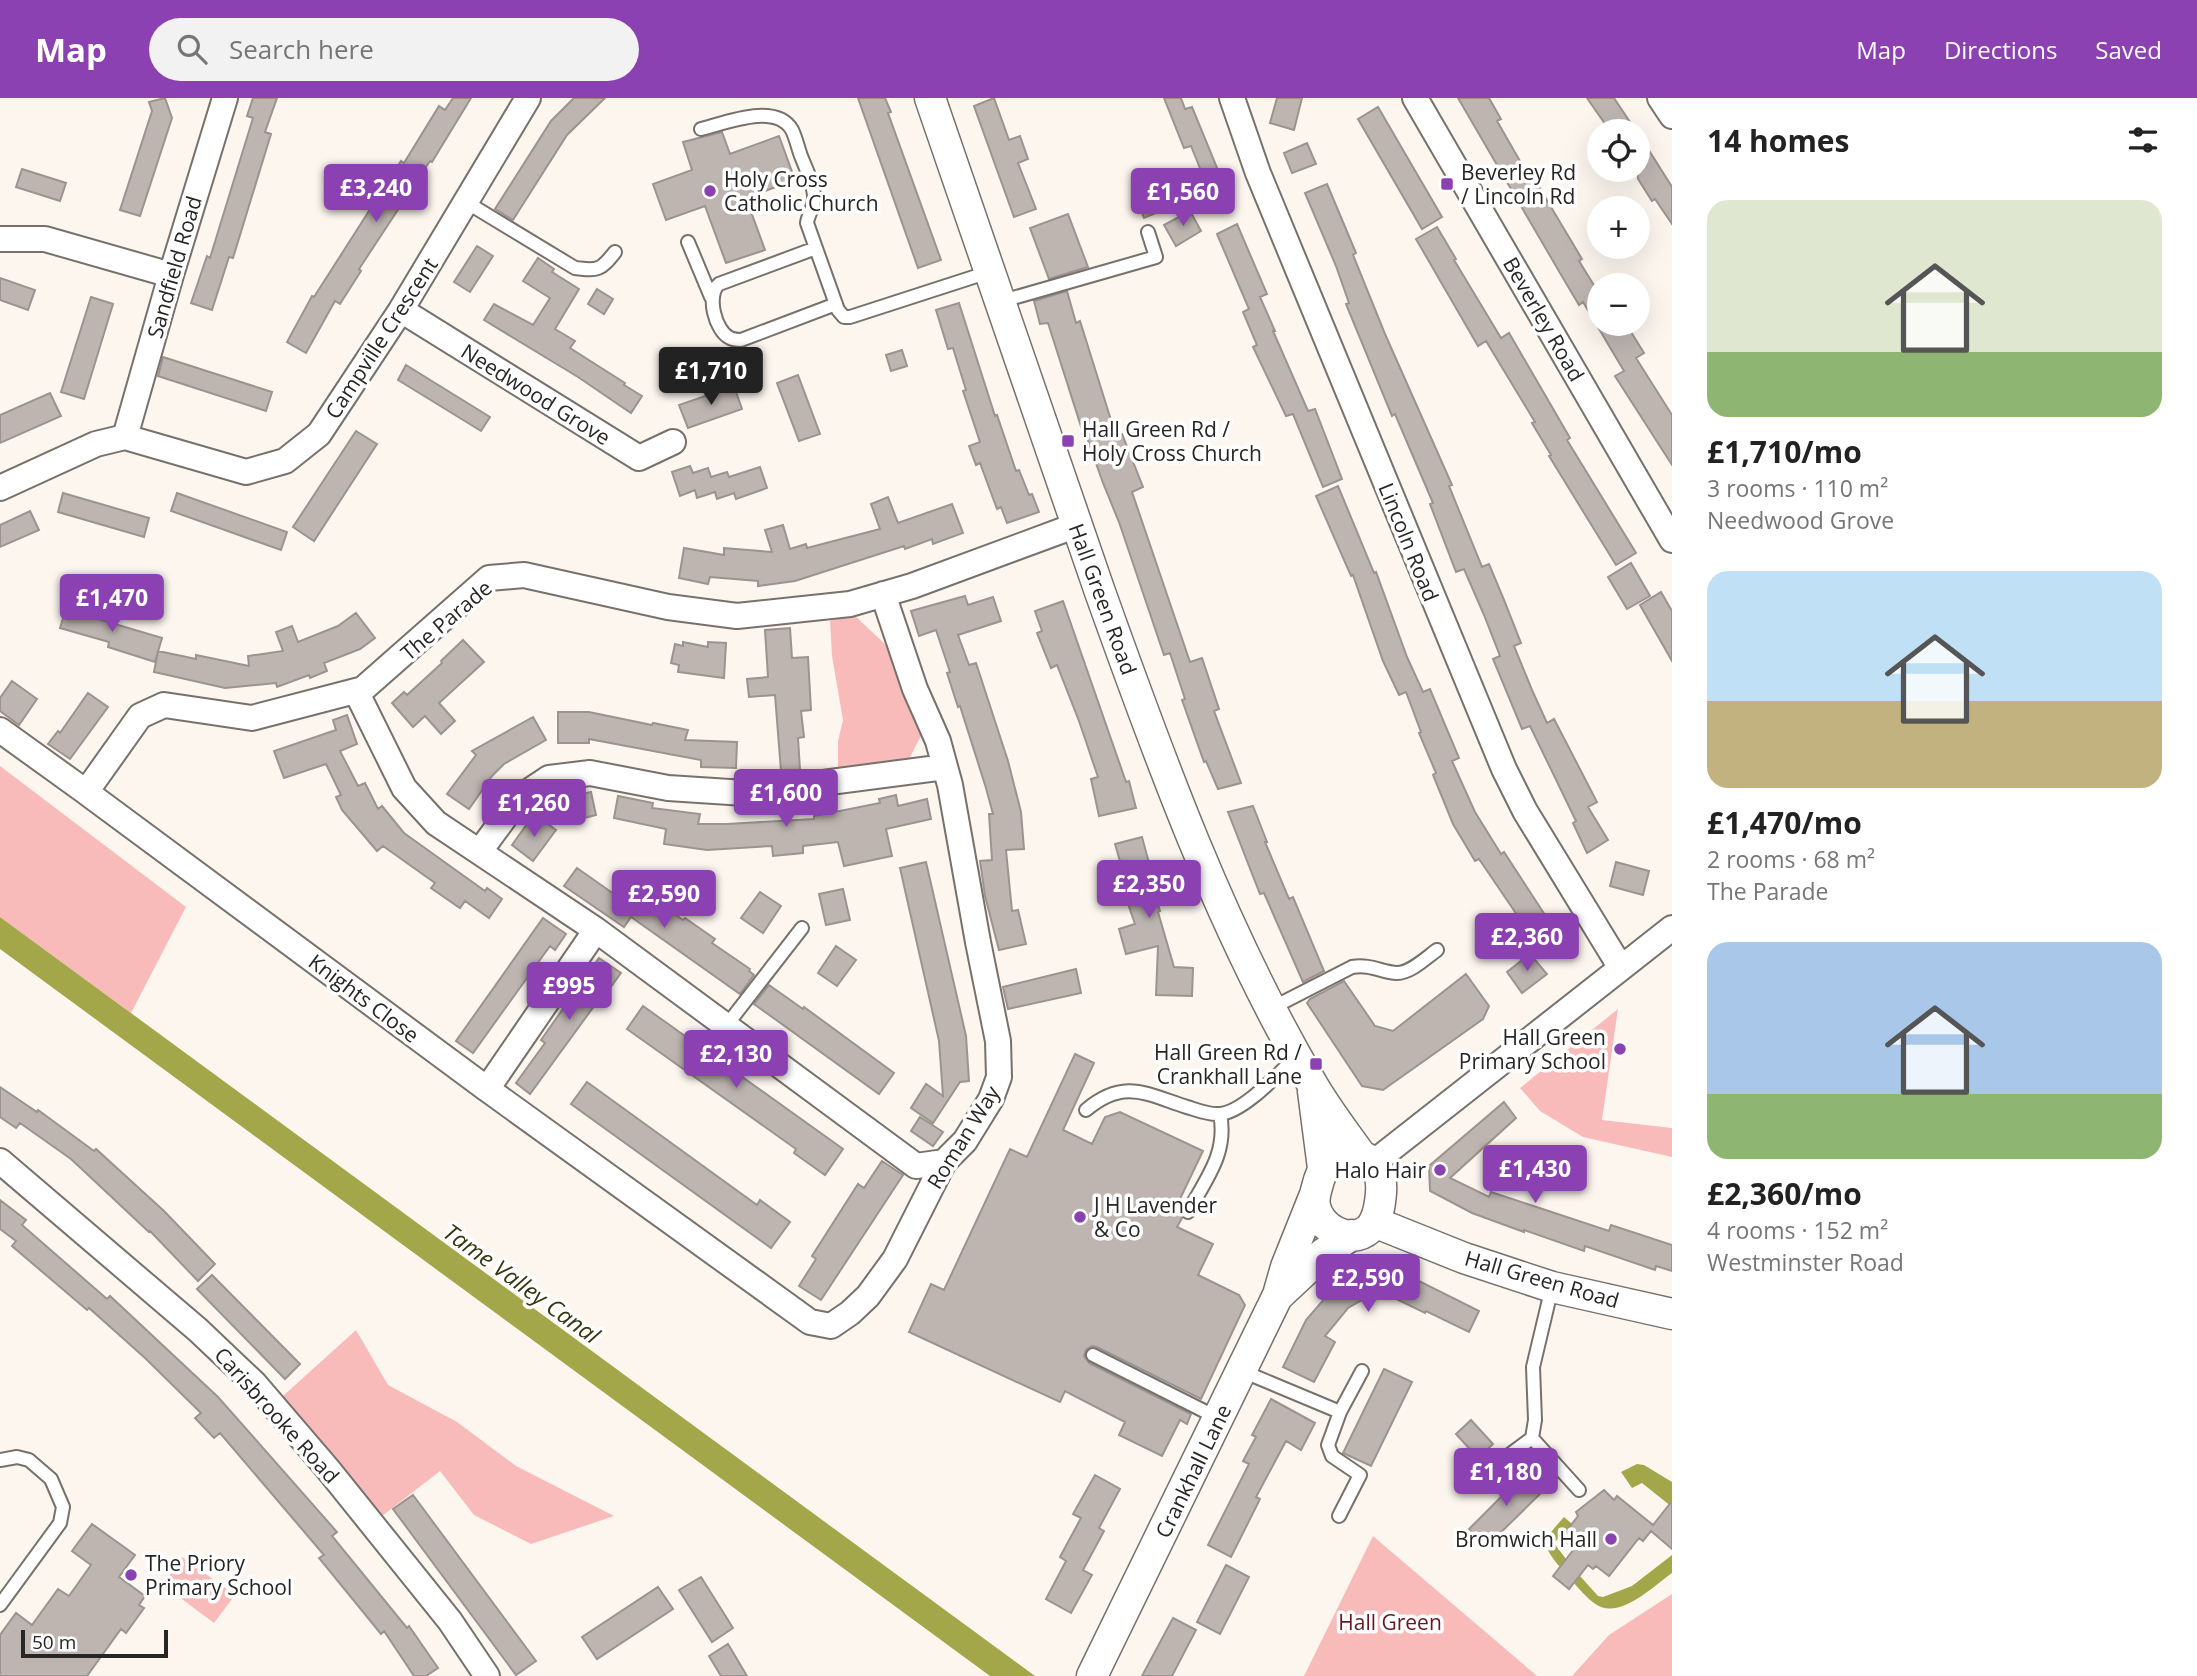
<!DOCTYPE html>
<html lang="en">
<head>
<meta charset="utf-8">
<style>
  :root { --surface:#fff; --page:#f2f2f2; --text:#222; --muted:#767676; --accent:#8c41b3 }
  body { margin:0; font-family:"Open Sans",sans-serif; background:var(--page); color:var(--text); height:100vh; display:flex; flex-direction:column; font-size:26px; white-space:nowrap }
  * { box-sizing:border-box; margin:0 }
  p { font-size:23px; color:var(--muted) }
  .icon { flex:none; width:38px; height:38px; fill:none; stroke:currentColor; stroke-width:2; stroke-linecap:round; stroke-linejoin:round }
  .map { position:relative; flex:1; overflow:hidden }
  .sheet { display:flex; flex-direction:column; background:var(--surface); width:525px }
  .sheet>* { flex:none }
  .controls { position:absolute; left:1587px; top:21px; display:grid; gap:14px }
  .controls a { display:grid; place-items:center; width:63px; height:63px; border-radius:50%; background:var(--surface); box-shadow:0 7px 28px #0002; font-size:35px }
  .scale { position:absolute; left:21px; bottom:18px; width:147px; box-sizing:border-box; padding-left:7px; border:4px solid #282624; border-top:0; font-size:19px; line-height:24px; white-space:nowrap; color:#282624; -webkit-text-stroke:5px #fff; paint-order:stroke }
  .price { position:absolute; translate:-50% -60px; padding:0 16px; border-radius:7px; background:var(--accent); color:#fff; font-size:23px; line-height:46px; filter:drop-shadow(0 2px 4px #0008) }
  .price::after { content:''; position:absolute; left:50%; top:42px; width:21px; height:16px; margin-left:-10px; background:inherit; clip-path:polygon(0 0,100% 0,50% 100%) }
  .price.active { background:#222; color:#fff }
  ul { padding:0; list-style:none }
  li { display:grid; align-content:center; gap:14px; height:371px; padding:0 35px }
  li span { display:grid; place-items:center; height:217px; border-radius:21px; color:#555 }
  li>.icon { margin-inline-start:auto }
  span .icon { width:126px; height:126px; fill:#fffc; stroke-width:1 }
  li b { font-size:30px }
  h2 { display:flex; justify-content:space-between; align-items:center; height:84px; padding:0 35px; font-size:30px }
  header { display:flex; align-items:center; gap:42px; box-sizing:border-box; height:98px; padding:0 35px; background:var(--accent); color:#fff }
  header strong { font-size:33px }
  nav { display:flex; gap:38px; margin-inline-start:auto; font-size:24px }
  .search { width:490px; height:63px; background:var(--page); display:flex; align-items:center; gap:18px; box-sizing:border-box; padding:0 24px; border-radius:38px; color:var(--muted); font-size:26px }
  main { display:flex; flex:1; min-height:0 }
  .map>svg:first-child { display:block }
  .green { fill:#f8bbba }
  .water { fill:#a3a74a }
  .building { fill:#beb5b1; stroke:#9c9390; stroke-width:2 }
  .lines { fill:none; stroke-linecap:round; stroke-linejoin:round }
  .service-casing { stroke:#77716c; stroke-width:16 }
  .minor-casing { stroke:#77716c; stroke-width:28 }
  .tertiary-casing { stroke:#77716c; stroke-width:33 }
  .service { stroke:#fff; stroke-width:12 }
  .minor { stroke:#fff; stroke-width:24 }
  .tertiary { stroke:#fff; stroke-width:30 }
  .poi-dot { fill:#8c41b3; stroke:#fff; stroke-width:2.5 }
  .labels { text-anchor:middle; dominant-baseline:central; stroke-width:7; stroke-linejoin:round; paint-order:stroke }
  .poi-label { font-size:21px; fill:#282624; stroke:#fff; text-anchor:start }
  .street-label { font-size:21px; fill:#282624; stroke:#fff }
  .park-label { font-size:21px; fill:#6a161f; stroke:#fff }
  .water-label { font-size:23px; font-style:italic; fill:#363710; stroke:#fff }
</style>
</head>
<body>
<header>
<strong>Map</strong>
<div class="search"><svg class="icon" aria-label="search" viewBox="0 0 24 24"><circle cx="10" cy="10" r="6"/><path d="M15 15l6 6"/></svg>Search here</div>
<nav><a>Map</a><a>Directions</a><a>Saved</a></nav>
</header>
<main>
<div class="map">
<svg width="1672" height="1578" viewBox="0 0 1672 1578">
  <rect width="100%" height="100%" fill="#fcf6ef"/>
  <path class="green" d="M853 516 887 548 922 636 909 661 838 674V643L843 622 832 558 830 523Z
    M0 668 186 809 131 915 0 819Z
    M1618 911 1602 1022 1672 1030V1059L1583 1039 1540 1013 1520 990Z
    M356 1232 388 1287 457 1324 516 1368 614 1418 531 1446 474 1417 440 1373 382 1418 283 1298Z
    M1373 1438 1537 1578H1304Z
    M182 1459 235 1497 214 1525 163 1487Z
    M1672 1496V1578H1572L1609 1537Z"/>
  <path class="water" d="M0 819 1035 1578H990L0 851Z
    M1637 1366 1644 1367 1672 1384V1409L1642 1385 1632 1390 1621 1374Z
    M1564 1419 1572 1426 1554 1445 1566 1461 1560 1469C1539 1444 1544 1442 1564 1419Z
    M1672 1457V1475C1652 1489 1618 1524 1594 1505 1587 1500 1580 1492 1574 1485L1580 1478 1598 1498 1603 1499 1632 1488Z"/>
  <path class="building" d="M165 0 172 20 140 118 120 112 152 13 149 4Z
    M253 0H277L265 34 271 36 233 160 229 159 212 212 191 205 207 158 210 160 253 20 247 18Z
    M453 0H471L432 64 430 63 359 171 361 173 340 206 335 203 306 255 287 244 312 198 314 199 401 63 404 65 439 8 445 12Z
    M574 0H605L567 37 513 122 495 111 551 23Z
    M858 0H885L891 14 888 15 941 162 918 170Z
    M994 0 1009 42 1020 38 1028 61 1018 65 1036 111 1014 119 974 8Z
    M1164 0H1181L1185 11 1192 9 1229 99 1214 105 1191 48 1184 50Z
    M1277 0H1302L1294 32 1270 25Z
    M1458 0H1489L1501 21 1497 23 1536 91 1539 89 1582 161 1579 163 1600 197V226H1626L1644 255 1636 260 1672 317V367L1615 278 1624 273 1583 204 1579 207 1560 175Z
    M1587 0H1614L1636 33H1610Z
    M1378 9 1442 119 1422 131 1358 21Z
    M722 34 730 56 779 38 795 82 746 100 765 152 726 165 705 108 666 122 653 86 692 72 683 44Z
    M1638 35 1672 89V126L1655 101 1652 103 1638 81Z
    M1307 45 1316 66 1292 75 1284 55Z
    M22 71 66 85 60 103 16 89Z
    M1327 86 1356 155 1353 157 1385 236 1452 387 1449 388 1482 469 1489 466 1504 502 1521 545 1514 548 1532 592 1547 625 1554 621 1597 704 1588 709 1608 742 1587 755 1573 725 1576 723 1530 628 1522 631 1493 561 1500 558 1484 517 1464 471 1456 474 1430 406 1433 405 1395 316 1392 318 1346 206 1349 205 1336 168 1305 95Z
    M1153 87 1163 112 1144 120 1134 95Z
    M1190 113 1201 133 1176 148 1164 127Z
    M1068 116 1088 169 1049 181 1030 130Z
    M1237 126 1267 196 1260 199 1275 233H1273L1308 313 1315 311 1342 381 1323 389 1293 316 1286 318 1253 249 1257 247 1243 214 1249 211 1217 136Z
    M1437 129 1456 161 1454 162 1501 240 1509 235 1570 340 1567 342 1636 455 1616 467 1549 358 1551 357 1532 325 1535 324 1486 243 1478 248 1416 141Z
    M477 148 493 158 470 194 454 184Z
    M538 160 554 171 552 174 579 191 555 231 575 243 570 250 625 285 624 287 642 298 631 315 578 279 484 222 494 206 533 227 550 200 523 183Z
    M0 180 35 192 28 212 0 202Z
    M597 191 613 201 604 216 588 206Z
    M1067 193 1076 225 1080 223 1116 338 1122 336 1143 389 1132 394 1190 564 1202 560 1219 611 1214 613 1241 685 1218 691 1206 663 1204 664 1182 602 1185 601 1170 555 1164 557 1119 424 1103 385 1087 340 1085 341 1048 225 1040 226 1034 203Z
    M91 199 113 206 84 301 61 294Z
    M959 205 995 318 997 317 1016 373 1019 372 1029 397 1032 396 1039 414 1007 425 1001 409 997 411 980 365 976 367 969 348 980 344 963 293 966 292 953 250 948 251 936 212Z
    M902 252 907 268 891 273 886 257Z
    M163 259 272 294 266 313 158 278Z
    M406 267 490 319 481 333 398 282Z
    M798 277 820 336 799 343 777 285Z
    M734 288 742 311 688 330 679 307Z
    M50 295 61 318 0 345V317Z
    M356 333 377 346 314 443 293 429Z
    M690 368 693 375 708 370 711 379 727 374 729 379 760 369 767 390 736 401 734 395 717 401 715 394 697 400 695 392 680 398 672 374Z
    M1338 388 1374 475 1376 474 1407 559 1423 594 1430 591 1459 660 1452 663 1475 714 1501 756 1504 754 1545 817 1526 830 1479 761 1475 763 1453 726 1433 677 1436 675 1419 635 1421 634 1406 594 1399 597 1383 563 1353 477 1351 478 1316 398Z
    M63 395 149 420 144 439 58 414Z
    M177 395 287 434 281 452 171 413Z
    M888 399 898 425 952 406 963 435 933 446 932 441 905 451 904 448 795 483 758 488V483L710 479 708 486 679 480 684 450 724 457V450L772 454 765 432 783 427 790 451 806 446 807 450 880 431 871 406Z
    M30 413 39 432 0 449V427Z
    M1631 465 1650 498 1627 511 1608 479Z
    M1661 494 1672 513V563L1640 507Z
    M965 498 968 507 993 499 1001 523 958 537 969 567 976 565 1008 663 1021 714 1024 751 1006 752 1012 813 1018 812 1026 846 999 852 985 798 980 763 992 762 989 716H993L986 690 960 608 958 609 947 575 950 574 936 532 919 538 911 513Z
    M1063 503 1126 684 1129 683 1136 710 1099 718 1091 681 1098 679 1079 623 1057 567 1051 570 1037 535 1042 533 1035 513Z
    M67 507 99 516 98 521 162 540 155 564 108 549 109 544 60 530Z
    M356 515 375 540 360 551 324 565 327 573 310 580 309 577 277 589 276 585 225 590 154 574 158 553 196 561V557L249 568 248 558 283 553 276 534 292 528 298 544 338 528Z
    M790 530 792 560 808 559 811 612 801 613 804 639 798 640 800 672 781 673 775 597 749 599 747 581 768 579 765 532Z
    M463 542 484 564 439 605 455 623 441 636 425 618 413 629 392 605 404 594 407 597 442 565 441 563Z
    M683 544 708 549V544L726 545 724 580 678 574 679 567 671 565 675 546 683 548Z
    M12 583 37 601 19 627 0 613V600Z
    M88 595 108 609 70 661 48 646 58 633 60 635Z
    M558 614H589L652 627 653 625 688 632 685 642 737 644 736 670 701 669V662L589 641V645H558Z
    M347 617 357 646 340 653 358 688 365 685 378 711 382 708 404 735 485 793 487 790 502 801 489 820 465 803 460 810 431 790 435 785 383 748 377 753 342 712 336 699 341 697 326 666 284 680 274 653 336 632 333 622Z
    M533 619 546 642 504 666 492 678 469 711 447 696 476 657 472 653Z
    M591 694 596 717 561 726 555 702Z
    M896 697 898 708 927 701 931 721 886 731 892 758 844 768 838 744 803 748V755L773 758 772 748 707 752 664 746 666 731 614 720 618 698 653 705 652 710 700 716 698 726H727L814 721V718L880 705 879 701Z
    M1253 708 1267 744H1265L1289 801 1293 799 1324 873 1303 884 1264 795 1260 796 1228 714Z
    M541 721 556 732 533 763 512 747 527 726 533 731Z
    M1142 739 1155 787 1152 788 1160 813 1158 814 1174 869 1193 870 1192 898 1156 897 1158 848 1126 856 1119 831 1135 826 1126 800 1130 798 1115 746Z
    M926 764 966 938 969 983 960 984 933 1025 911 1010 926 986 943 998 939 943 900 770Z
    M1616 764 1649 773 1643 797 1610 788Z
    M577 770 621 801 625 796 644 810 651 800 683 822 685 820 715 841 712 845 750 871 749 873 754 877 740 896 631 819 624 829 564 788Z
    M843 791 850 822 826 827 819 796Z
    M760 794 781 808 763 835 741 820Z
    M543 820 566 836 555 852 550 848 473 955 456 943Z
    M836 848 856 862 837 888 818 875Z
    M1530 856 1547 876 1522 895 1507 874Z
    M599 860 621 875 610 890 608 889 530 996 516 985 545 945 541 942Z
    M1076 871 1081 895 1008 911 1003 889Z
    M1466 876 1489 908 1483 921 1383 992 1362 988 1307 905 1310 901 1344 883 1375 928 1393 933Z
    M769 887 803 911 804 909 894 975 879 996 754 906Z
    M643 908 843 1051 825 1077 794 1055 796 1051 627 931Z
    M1075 956 1094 965 1063 1032 1092 1046 1105 1019 1120 1014 1203 1053 1178 1105 1182 1107 1179 1113 1182 1120 1177 1129 1213 1146 1198 1177 1239 1197 1245 1207 1201 1301 1097 1249 1092 1248 1086 1252 1084 1258 1089 1265 1191 1316 1187 1326 1180 1322 1162 1358 1119 1337 1125 1324 1065 1293 1060 1304 909 1234 931 1186 944 1192 1010 1051 1027 1059Z
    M587 984 757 1107 760 1102 790 1124 771 1150 571 1006Z
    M0 989 37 1014 38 1012 94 1053 96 1051 164 1113 215 1166 198 1183 150 1133 149 1134 71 1061 20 1025 16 1030 0 1019Z
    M1504 1004 1516 1020 1450 1080 1489 1099 1491 1094 1609 1133 1611 1127 1672 1147V1173L1656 1168 1655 1172 1585 1148 1584 1153 1524 1132V1134L1472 1115 1430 1093 1429 1068Z
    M920 1019 943 1034 933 1048 911 1033Z
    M882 1063 903 1077 821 1202 799 1188 816 1161 812 1158 858 1086 864 1090Z
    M0 1102 26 1122 22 1127 107 1201 110 1198 218 1299 337 1434 332 1438 407 1530 409 1528 438 1570 426 1578H414L384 1533 381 1536 319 1460 324 1457 220 1335 214 1340 195 1320 201 1315 145 1260 89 1210 87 1212 12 1148 16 1143 0 1131Z
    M1366 1172H1397L1479 1213 1469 1234 1426 1213 1425 1215 1388 1197 1376 1194 1348 1210 1325 1238 1335 1244 1314 1284 1283 1269 1306 1222 1332 1192Z
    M212 1177 300 1266 285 1281 197 1191Z
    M1384 1271 1412 1284 1371 1368 1343 1355Z
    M1271 1301 1315 1325 1301 1352 1286 1343 1256 1399 1260 1401 1231 1459 1208 1447 1249 1366 1243 1363 1256 1339 1252 1337Z
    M1471 1322 1493 1346 1478 1360 1456 1336Z
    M1517 1370 1541 1395 1486 1449 1469 1431 1508 1392 1501 1385Z
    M1095 1377 1120 1391 1099 1430 1104 1433 1083 1472 1092 1477 1071 1515 1046 1501 1066 1463 1060 1459 1081 1420 1073 1416Z
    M1604 1392 1614 1402 1617 1398 1653 1427 1672 1403V1451L1651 1433 1643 1443 1639 1440 1609 1478 1596 1468 1593 1471 1588 1467 1569 1491 1553 1478 1574 1451 1561 1440 1578 1418 1576 1414Z
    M413 1397 536 1563 516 1577 393 1411Z
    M92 1426 135 1457 119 1479 145 1498 139 1507 144 1510 126 1535 121 1531 87 1578H0V1537L16 1515 32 1527 58 1491 69 1498 91 1467 72 1453Z
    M1226 1467 1249 1479 1220 1536 1197 1524Z
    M701 1479 733 1530 712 1544 679 1492Z
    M658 1489 673 1511 597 1561 582 1539Z
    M1173 1520 1196 1532 1172 1578H1142Z
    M728 1546 747 1578H721L709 1558Z"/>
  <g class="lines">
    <g class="service-casing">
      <path id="service" d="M701 31C725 25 776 4 792 32 796 40 798 50 801 58 806 71 814 86 814 99 815 108 808 116 807 125L838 212 844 219H850L989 174
        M466 104 575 170C598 173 601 172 615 154
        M688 144 711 199
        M816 150 719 186C706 197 715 233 730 240 734 242 737 242 741 242L836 206
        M999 204 1156 159 1148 134
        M1272 910 1352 869C1371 866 1381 874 1397 875 1411 875 1427 859 1437 852
        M726 928 802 830
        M1086 1012C1124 980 1146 996 1187 1009 1197 1012 1209 1017 1219 1016 1243 1015 1280 974 1297 958
        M1188 1114C1206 1081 1228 1055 1220 1016
        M1093 1257 1218 1320
        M1242 1273 1340 1314 1328 1347 1332 1358 1360 1377 1339 1418
        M1340 1314 1362 1273
        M1532 1340 1579 1392
        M0 1362 17 1359 29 1362 51 1381 63 1409 60 1425 0 1507
        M1489 1372 1532 1340 1535 1322 1533 1269 1552 1189"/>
    </g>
    <g class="minor-casing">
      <path id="minor" d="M1232 0 1258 75 1504 671 1525 713 1621 870
        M1415 0 1672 442
        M1660 0 1672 18
        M0 141H45L171 177
        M401 212 639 360 673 344
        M125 339 171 177 225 0
        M0 390 96 346 125 339 246 374 285 363 319 336 401 212 528 0
        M356 593 404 690 436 725 596 832 916 1068 944 1064
        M0 632 86 694 140 618 164 607 252 620 363 591 489 480 524 477 668 509 737 518 850 506 912 488 1077 427
        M86 694 487 991 596 832
        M480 753 519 700 549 680 590 675 668 690 745 695 945 669
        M487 991 810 1224 831 1228 850 1215 868 1198 895 1161 944 1064 965 1043 991 1001 999 979 998 943 978 844 950 687 938 643 915 591 883 496
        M0 1063 198 1232 255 1286 327 1370 450 1523 487 1578
        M1373 1065 1672 830"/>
    </g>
    <g class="tertiary-casing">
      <path id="tertiary" d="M930 0C986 165 1042 330 1100 494 1160 662 1221 830 1311 984 1325 1009 1343 1032 1360 1056
        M1313 993 1323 1070
        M1343 1055C1369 1056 1383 1067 1381 1095 1380 1107 1378 1122 1369 1131 1350 1148 1319 1130 1315 1108 1313 1099 1317 1090 1319 1082 1324 1068 1329 1060 1343 1055Z
        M1374 1124 1464 1160 1552 1189 1672 1216
        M1279 1197 1324 1155 1352 1137
        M1092 1578 1278 1197 1286 1169 1314 1099"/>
    </g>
    <use href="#service" class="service"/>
    <use href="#minor" class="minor"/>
    <use href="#tertiary" class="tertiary"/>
  </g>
  <g class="poi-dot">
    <rect x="1440" y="79" width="14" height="14" rx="3.5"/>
    <circle cx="710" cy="93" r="7"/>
    <rect x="1061" y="336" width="14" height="14" rx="3.5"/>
    <circle cx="1620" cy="951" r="7"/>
    <rect x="1309" y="959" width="14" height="14" rx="3.5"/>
    <circle cx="1440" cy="1072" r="7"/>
    <circle cx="1080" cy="1119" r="7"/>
    <circle cx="1611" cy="1441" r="7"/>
    <circle cx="131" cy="1477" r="7"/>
  </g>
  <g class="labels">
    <g class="poi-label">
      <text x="1461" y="74">Beverley Rd<tspan x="1461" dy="24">/ Lincoln Rd</tspan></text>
      <text x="724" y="81">Holy Cross<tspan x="724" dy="24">Catholic Church</tspan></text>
      <text x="1082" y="331">Hall Green Rd /<tspan x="1082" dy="24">Holy Cross Church</tspan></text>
      <text x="1606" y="939" text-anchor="end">Hall Green<tspan x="1606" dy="24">Primary School</tspan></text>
      <text x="1302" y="954" text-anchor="end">Hall Green Rd /<tspan x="1302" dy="24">Crankhall Lane</tspan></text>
      <text x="1426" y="1072" text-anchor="end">Halo Hair</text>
      <text x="1094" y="1107">J H Lavender<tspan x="1094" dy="24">&amp; Co</tspan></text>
      <text x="1597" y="1441" text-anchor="end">Bromwich Hall</text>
      <text x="145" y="1465">The Priory<tspan x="145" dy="24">Primary School</tspan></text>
    </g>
    <g class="street-label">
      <text transform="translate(174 169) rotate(-74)">Sandfield Road</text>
      <text transform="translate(1544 221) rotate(60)">Beverley Road</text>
      <text transform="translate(381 240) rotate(-57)">Campville Crescent</text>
      <text transform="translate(536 296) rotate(32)">Needwood Grove</text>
      <text transform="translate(1409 444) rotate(68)">Lincoln Road</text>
      <text transform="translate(1103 501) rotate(70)">Hall Green Road</text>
      <text transform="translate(446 522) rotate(-40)">The Parade</text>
      <text transform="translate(364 900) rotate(37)">Knights Close</text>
      <text transform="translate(963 1039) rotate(-58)">Roman Way</text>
      <text transform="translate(1542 1181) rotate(16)">Hall Green Road</text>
      <text transform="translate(277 1317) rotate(48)">Carisbrooke Road</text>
      <text transform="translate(1193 1373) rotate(-64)">Crankhall Lane</text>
    </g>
    <g class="park-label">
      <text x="1390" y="1524">Hall Green</text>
    </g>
    <g class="water-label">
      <text transform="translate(522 1185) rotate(36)">Tame Valley Canal</text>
    </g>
  </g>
</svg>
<div class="controls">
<a><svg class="icon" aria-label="locate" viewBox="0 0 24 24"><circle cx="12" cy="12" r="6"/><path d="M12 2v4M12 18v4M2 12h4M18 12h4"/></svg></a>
<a>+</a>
<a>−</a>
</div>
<div class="scale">50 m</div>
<b class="price" style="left:376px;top:126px">£3,240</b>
<b class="price" style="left:1183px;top:130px">£1,560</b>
<b class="price active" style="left:711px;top:309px">£1,710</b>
<b class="price" style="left:112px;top:536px">£1,470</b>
<b class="price" style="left:786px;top:731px">£1,600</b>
<b class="price" style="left:534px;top:741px">£1,260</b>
<b class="price" style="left:1149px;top:822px">£2,350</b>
<b class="price" style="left:664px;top:832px">£2,590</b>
<b class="price" style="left:1527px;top:875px">£2,360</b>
<b class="price" style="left:569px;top:924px">£995</b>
<b class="price" style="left:736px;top:992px">£2,130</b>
<b class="price" style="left:1535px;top:1107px">£1,430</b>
<b class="price" style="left:1368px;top:1216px">£2,590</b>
<b class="price" style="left:1506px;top:1410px">£1,180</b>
</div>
<section class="sheet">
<h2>14 homes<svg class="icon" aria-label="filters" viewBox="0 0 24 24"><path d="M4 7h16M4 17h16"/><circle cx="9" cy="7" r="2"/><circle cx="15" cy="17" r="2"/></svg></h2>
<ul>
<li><span style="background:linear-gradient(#dfe7d0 70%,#8fb573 0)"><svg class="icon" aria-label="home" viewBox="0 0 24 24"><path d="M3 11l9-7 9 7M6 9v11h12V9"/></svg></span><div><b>£1,710/mo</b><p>3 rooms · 110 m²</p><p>Needwood Grove</p></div></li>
<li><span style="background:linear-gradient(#bfe0f5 60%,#c2b280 0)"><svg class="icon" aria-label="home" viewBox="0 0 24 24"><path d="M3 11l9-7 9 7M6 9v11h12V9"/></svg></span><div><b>£1,470/mo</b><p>2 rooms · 68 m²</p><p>The Parade</p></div></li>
<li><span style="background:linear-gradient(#a9c7e8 70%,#8fb573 0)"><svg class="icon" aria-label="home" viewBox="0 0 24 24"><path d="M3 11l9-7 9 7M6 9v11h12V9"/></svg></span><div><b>£2,360/mo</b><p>4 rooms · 152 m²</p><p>Westminster Road</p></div></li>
</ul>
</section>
</main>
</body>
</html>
